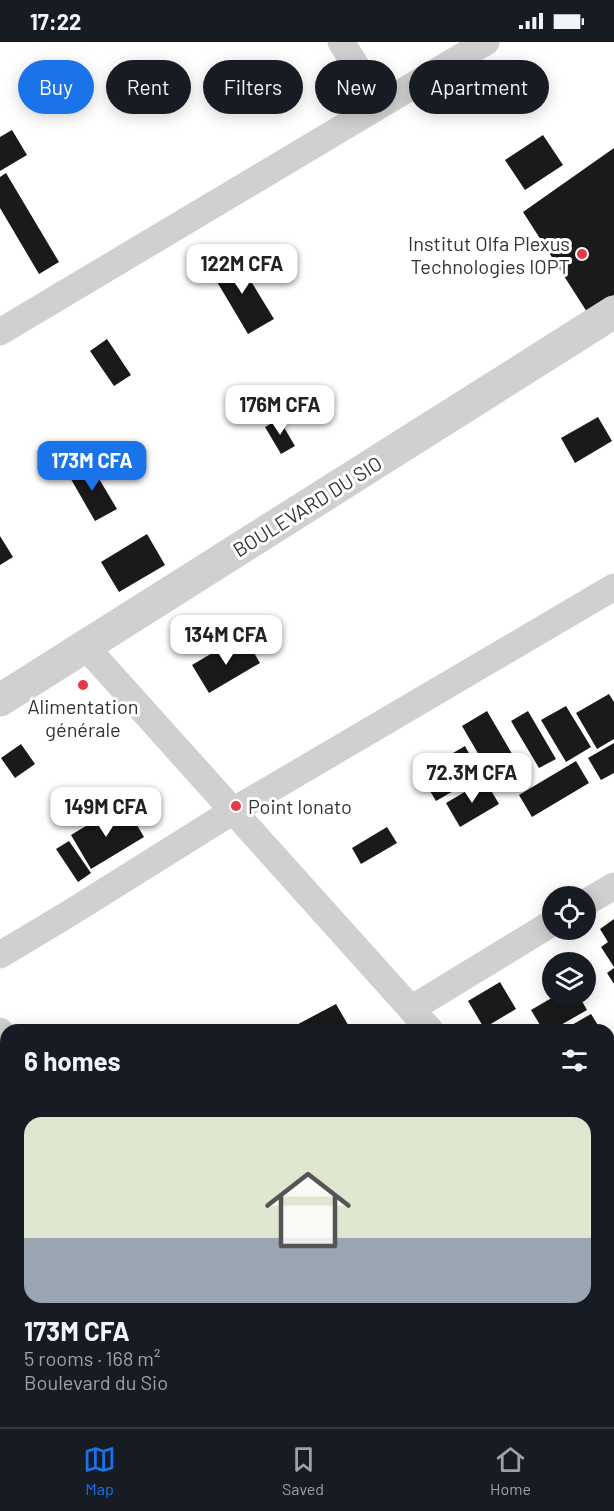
<!DOCTYPE html>
<html lang="en">
<head>
<meta charset="utf-8">
<style>
  :root { --surface:#171b24; --page:#20242c; --text:#f1f3f6; --muted:#9ea1a6; --line:#363941; --accent:#1a73e8 }
  body { margin:0; font-family:Barlow,sans-serif; background:var(--page); color:var(--text); height:100vh; display:flex; flex-direction:column; font-size:22px; white-space:nowrap }
  * { box-sizing:border-box; margin:0 }
  p { font-size:20px; color:var(--muted) }
  .icon { flex:none; width:33px; height:33px; fill:none; stroke:currentColor; stroke-width:2; stroke-linecap:round; stroke-linejoin:round }
  .map { position:relative; flex:1; overflow:hidden }
  .details { position:absolute; left:0px; top:982px; width:615px; height:404px; display:flex; flex-direction:column; background:var(--surface); border-radius:18px 18px 0 0; box-shadow:0 3px 15px #0003 }
  .details>* { flex:none }
  .banner { position:absolute; left:18px; top:18px; width:579px; height:54px; display:flex; gap:12px }
  .tools { position:absolute; left:542px; top:844px; display:grid; gap:12px }
  .tools a { display:grid; place-items:center; width:54px; height:54px; border-radius:50%; background:var(--surface); box-shadow:0 3px 15px #0003; font-size:30px }
  .price { position:absolute; translate:-50% -51px; padding:0 14px; border-radius:12px; background:#fff; color:#222; font-size:20px; line-height:39px; filter:drop-shadow(0 2px 3px #0008) }
  .price::after { content:''; position:absolute; left:50%; top:36px; width:18px; height:14px; margin-left:-9px; background:inherit; clip-path:polygon(0 0,100% 0,50% 100%) }
  .price.current { background:var(--accent); color:#fff }
  ul { padding:0; list-style:none }
  li { display:grid; align-content:center; gap:12px; height:318px; padding:0 24px }
  li+li { border-top:2px solid var(--line) }
  li span { display:grid; place-items:center; height:186px; border-radius:18px; color:#555 }
  li>.icon { margin-inline-start:auto }
  span .icon { width:108px; height:108px; fill:#fffc; stroke-width:1 }
  li b { font-size:26px }
  h2 { display:flex; justify-content:space-between; align-items:center; height:72px; padding:0 24px; font-size:26px }
  .tag { padding:0 21px; border-radius:27px; background:var(--surface); box-shadow:0 3px 15px #0003; font-size:21px; line-height:54px }
  .tag.current { background:var(--accent); color:#fff }
  .status { display:flex; justify-content:space-between; align-items:center; height:42px; padding:0 30px; background:var(--surface); direction:ltr }
  .status svg { height:16px; fill:currentColor }
  .tab-bar { display:flex; justify-content:space-around; align-items:center; height:84px; border-top:2px solid var(--line); background:var(--surface); font-size:16px; color:var(--muted) }
  .tab-bar a { display:grid; justify-items:center; gap:3px }
  .tab-bar .current { color:var(--accent) }
  .map>svg:first-child { display:block }
  .building { fill:#1a1a1a }
  .lines { fill:none; stroke-linecap:round; stroke-linejoin:round }
  .minor { stroke:#d0d0d0; stroke-width:27 }
  .tertiary { stroke:#d0d0d0; stroke-width:33 }
  .poi-dot { fill:#e63946; stroke:#fff; stroke-width:2 }
  .labels { text-anchor:middle; dominant-baseline:central; stroke-width:6; stroke-linejoin:round; paint-order:stroke }
  .poi-label { font-size:20px; fill:#333; stroke:#fff; text-anchor:end }
  .street-label { font-size:20px; fill:#333; stroke:#fff }
</style>
</head>
<body>
<div class="status"><b>17:22</b><svg viewBox="0 0 49 12"><path d="M0 12V9h3v3zM5 12V6h3v6zM10 12V3h3v9zM15 12V0h3v12zM26 1h20v11H26zM47 4h2v5h-2z"/></svg></div>
<div class="map">
<svg width="614" height="1385" viewBox="0 0 614 1385">
  <rect width="100%" height="100%" fill="#fff"/>
  <path class="building" d="M12 88 27 113 0 129V95Z
    M543 93 563 123 525 148 505 118Z
    M614 106V253L587 270 523 170Z
    M6 131 59 220 39 232 0 166V135Z
    M235 213 274 277 248 292 210 228Z
    M107 297 131 333 114 344 90 309Z
    M598 375 612 399 575 421 561 396Z
    M279 377 295 404 281 412 265 385Z
    M89 420 117 467 95 479 68 432Z
    M147 492 165 523 119 550 101 520Z
    M0 494 13 515 0 523Z
    M246 597 260 621 209 651 192 623 219 607 222 612Z
    M609 652 614 660V697L597 707 576 671Z
    M566 664 591 705 566 720 541 678Z
    M487 669 525 734 500 749 462 684Z
    M528 669 556 717 539 726 511 679Z
    M614 701V731L601 738 588 716Z
    M21 702 35 722 15 736 1 716Z
    M465 704 481 733 436 759 419 731Z
    M576 719 589 741 532 775 519 753Z
    M485 738 499 762 460 785 446 761Z
    M114 767 121 779 131 773 144 795 91 827 71 793Z
    M387 785 397 801 361 822 352 806Z
    M69 799 91 831 78 840 56 807Z
    M614 877V925L601 905 608 900 600 887Z
    M614 926V942L607 931Z
    M500 940 516 967 484 986 468 959Z
    M555 954H579L587 968 552 988H543L531 968Z
    M336 962 351 988H287Z
    M591 972 601 988H563Z
    M111 1380H168L171 1385H114Z"/>
  <g class="lines">
    <path class="minor" d="M341 0 380 62
      M0 290 486 0
      M85 604 430 988
      M585 861 614 844
      M0 913 70 871 233 769 614 545
      M411 967 552 881
      M0 989 6 997
      M609 1200 614 1206
      M234 1380 237 1385
      M292 1385 300 1380"/>
    <path class="tertiary" d="M0 658 614 270"/>
  </g>
  <g class="poi-dot">
    <circle cx="582" cy="212" r="6"/>
    <circle cx="83" cy="643" r="6"/>
    <circle cx="236" cy="764" r="6"/>
  </g>
  <g class="labels">
    <g class="poi-label">
      <text x="570" y="201">Institut Olfa Plexus<tspan x="570" dy="23">Technologies IOPT</tspan></text>
      <text x="83" y="664" text-anchor="middle">Alimentation<tspan x="83" dy="23">générale</tspan></text>
      <text x="248" y="764" text-anchor="start">Point lonato</text>
    </g>
    <g class="street-label">
      <text transform="translate(307 464) rotate(-32)">BOULEVARD DU SIO</text>
    </g>
  </g>
</svg>
<div class="tools">
<a><svg class="icon" aria-label="locate" viewBox="0 0 24 24"><circle cx="12" cy="12" r="6"/><path d="M12 2v4M12 18v4M2 12h4M18 12h4"/></svg></a>
<a><svg class="icon" aria-label="layers" viewBox="0 0 24 24"><path d="M12 4l9 5-9 5-9-5zM3 14l9 5 9-5"/></svg></a>
</div>
<b class="price" style="left:242px;top:253px">122M CFA</b>
<b class="price" style="left:280px;top:394px">176M CFA</b>
<b class="price current" style="left:92px;top:450px">173M CFA</b>
<b class="price" style="left:226px;top:624px">134M CFA</b>
<b class="price" style="left:472px;top:762px">72.3M CFA</b>
<b class="price" style="left:106px;top:796px">149M CFA</b>
<div class="banner">
<a class="tag current">Buy</a>
<a class="tag">Rent</a>
<a class="tag">Filters</a>
<a class="tag">New</a>
<a class="tag">Apartment</a>
</div>
<section class="details">
<h2>6 homes<svg class="icon" aria-label="filters" viewBox="0 0 24 24"><path d="M4 7h16M4 17h16"/><circle cx="9" cy="7" r="2"/><circle cx="15" cy="17" r="2"/></svg></h2>
<ul>
<li><span style="background:linear-gradient(#dfe7d0 65%,#9aa5b1 0)"><svg class="icon" aria-label="home" viewBox="0 0 24 24"><path d="M3 11l9-7 9 7M6 9v11h12V9"/></svg></span><div><b>173M CFA</b><p>5 rooms · 168 m²</p><p>Boulevard du Sio</p></div></li>
</ul>
</section>
</div>
<nav class="tab-bar">
<a class="current"><svg class="icon" aria-label="map" viewBox="0 0 24 24"><path d="M3 6l6-2 6 2 6-2v14l-6 2-6-2-6 2zM9 4v14M15 6v14"/></svg>Map</a>
<a><svg class="icon" aria-label="saved" viewBox="0 0 24 24"><path d="M7 4h10v16l-5-4-5 4z"/></svg>Saved</a>
<a><svg class="icon" aria-label="home" viewBox="0 0 24 24"><path d="M3 11l9-7 9 7M6 9v11h12V9"/></svg>Home</a>
</nav>
</body>
</html>
